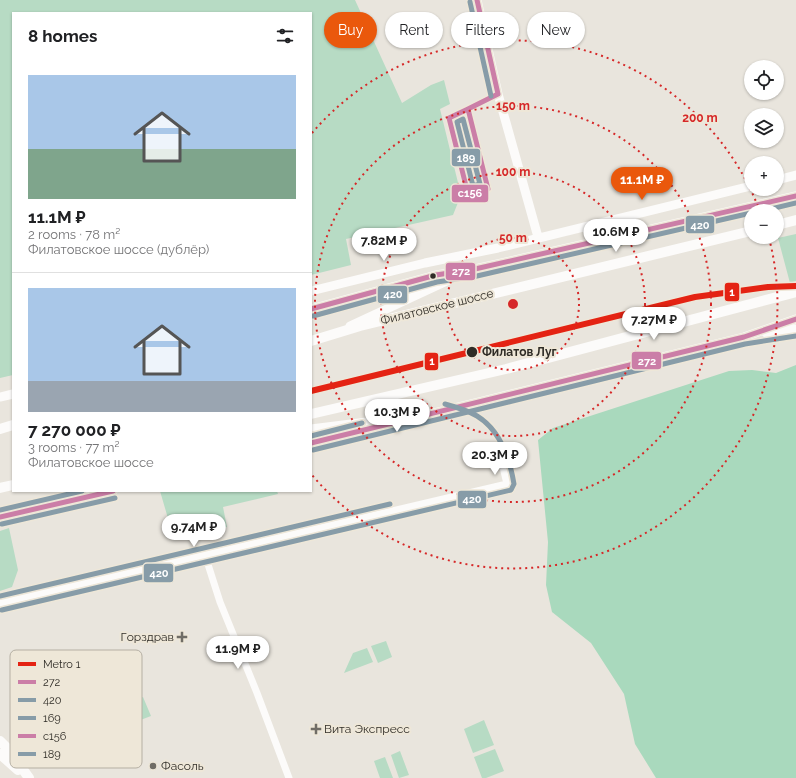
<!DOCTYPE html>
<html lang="en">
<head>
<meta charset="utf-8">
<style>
  :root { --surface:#fff; --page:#f6f6f6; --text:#202124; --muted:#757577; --line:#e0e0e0; --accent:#ea580c }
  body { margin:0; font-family:Raleway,sans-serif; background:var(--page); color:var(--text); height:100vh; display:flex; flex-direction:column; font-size:15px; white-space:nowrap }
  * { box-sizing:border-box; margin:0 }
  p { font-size:13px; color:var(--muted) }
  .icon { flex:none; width:22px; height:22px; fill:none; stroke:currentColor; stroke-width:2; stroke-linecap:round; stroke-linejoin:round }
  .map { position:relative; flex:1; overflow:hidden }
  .drawer { position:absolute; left:12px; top:12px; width:300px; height:480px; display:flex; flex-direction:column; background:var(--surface); border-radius:0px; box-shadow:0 1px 3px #0004 }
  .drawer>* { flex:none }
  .guide { position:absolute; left:324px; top:12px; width:380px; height:36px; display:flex; gap:8px }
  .controls { position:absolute; left:744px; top:60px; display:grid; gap:8px }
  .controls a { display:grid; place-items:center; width:40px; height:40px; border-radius:50%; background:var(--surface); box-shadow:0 1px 3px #0004; font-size:20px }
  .price { position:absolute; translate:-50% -34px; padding:0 9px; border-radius:14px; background:#fff; color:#222; font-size:13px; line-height:26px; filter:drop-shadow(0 1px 2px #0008) }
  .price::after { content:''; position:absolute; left:50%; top:24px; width:12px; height:9px; margin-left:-6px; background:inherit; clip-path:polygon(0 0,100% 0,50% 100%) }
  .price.selected { background:var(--accent); color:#fff }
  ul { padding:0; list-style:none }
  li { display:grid; align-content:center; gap:8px; height:212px; padding:0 16px }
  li+li { border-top:1px solid var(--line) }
  li span { display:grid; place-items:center; height:124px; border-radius:0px; color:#555 }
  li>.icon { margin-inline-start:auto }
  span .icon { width:72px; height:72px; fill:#fffc; stroke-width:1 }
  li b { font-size:17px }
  h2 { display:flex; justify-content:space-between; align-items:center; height:48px; padding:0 16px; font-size:17px }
  .pill { padding:0 14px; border-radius:18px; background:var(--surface); box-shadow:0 1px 3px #0004; font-size:14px; line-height:36px }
  .pill.selected { background:var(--accent); color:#fff }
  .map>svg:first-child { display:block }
  .green { fill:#b7dbc4 }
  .forest { fill:#a9d9bd }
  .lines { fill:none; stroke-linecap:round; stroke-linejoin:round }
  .minor { stroke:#fcfbfa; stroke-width:7 }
  .tertiary { stroke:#fcfbfa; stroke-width:9 }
  .secondary { stroke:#fcfbfa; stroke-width:10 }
  .bus-1-casing { stroke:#eee7d8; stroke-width:8 }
  .bus-2-casing { stroke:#eee7d8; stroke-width:8 }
  .bus-3-casing { stroke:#eee7d8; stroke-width:8 }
  .bus-4-casing { stroke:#eee7d8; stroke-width:8 }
  .bus-5-casing { stroke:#eee7d8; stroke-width:8 }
  .bus-1 { stroke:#cb7ea7; stroke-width:5 }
  .bus-2 { stroke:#879ca8; stroke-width:5 }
  .bus-3 { stroke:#879ca8; stroke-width:5 }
  .bus-4 { stroke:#cb7ea7; stroke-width:5 }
  .bus-5 { stroke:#879ca8; stroke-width:5 }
  .metro-1-casing { stroke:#eee7d8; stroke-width:9 }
  .metro-1 { stroke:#e42313; stroke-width:6 }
  .ring { fill:none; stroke:#d62828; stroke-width:2; stroke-dasharray:2 4 }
  .bus-dot { fill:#2f2c26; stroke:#eee7d8; stroke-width:1.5 }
  .poi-dot { fill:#706d66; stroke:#eee7d8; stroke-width:1.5 }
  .labels { text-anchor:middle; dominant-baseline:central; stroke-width:4; stroke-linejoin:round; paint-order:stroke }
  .street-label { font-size:12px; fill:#2f2c26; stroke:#eee7d8 }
  .stop-label { font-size:12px; font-weight:bold; fill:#2f2c26; stroke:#eee7d8; text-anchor:start }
  .poi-label { font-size:12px; fill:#2f2c26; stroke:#eee7d8; text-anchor:start }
  .key { fill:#eee7d8; stroke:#b5afa3; stroke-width:1 }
  .key-label { font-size:11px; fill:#2f2c26 }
  .centre { fill:#d62828; stroke:#eee7d8; stroke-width:2 }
  .ring-label { font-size:12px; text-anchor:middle; font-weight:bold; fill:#d62828; stroke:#eee7d8; stroke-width:4; stroke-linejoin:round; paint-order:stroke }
  .line-badge { stroke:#eee7d8; stroke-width:1.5 }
  .badge-label { font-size:11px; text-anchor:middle; font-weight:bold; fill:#fff }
</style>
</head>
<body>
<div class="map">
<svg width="796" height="778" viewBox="0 0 796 778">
  <rect width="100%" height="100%" fill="#e9e5dd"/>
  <path class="green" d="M0 0H355L402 103 431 85 444 80 450 104 440 109 461 195 453 215 346 239 351 265 311 275V13H13V375L0 378Z
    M796 234V281L790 283 778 238Z
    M160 491H277L278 494 223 507 227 527 177 540 172 532Z
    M9 528 18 570 12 587 0 591V531Z
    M386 641 392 657 378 663 371 646Z
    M367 648 373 662 344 673 353 653Z
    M143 697 151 716 130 724 122 705Z
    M484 720 494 745 473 753 464 729Z
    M495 749 504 771 486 778H482L474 757Z
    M400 751 409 775 399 778 391 755Z
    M385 757 393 778H380L374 761Z"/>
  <path class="forest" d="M796 365V778H656L635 744 624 694 591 643 552 612 546 585 548 542 538 440 553 428 729 371 752 370 776 373Z"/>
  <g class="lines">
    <path class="minor" d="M205 555 220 602 257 693 289 778
      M0 603 507 484 502 463"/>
    <path class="tertiary" d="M477 0 498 94 538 237
      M777 180 796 175
      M311 291 425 263 498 248 751 186
      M311 309 436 275 475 269 796 196
      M350 326 462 274
      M766 333 796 329
      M0 397 13 394
      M311 429 383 420
      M311 443 744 337 796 319
      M0 517 113 491"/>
    <path class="secondary" d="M777 225 796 220
      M311 341 360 326 751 231
      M311 414 506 369 796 292
      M0 429 13 425
      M0 488 13 485
      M0 741 9 750 29 778
      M0 754 18 770"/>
    <g class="bus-1-casing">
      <path id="bus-1" d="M311 309 436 275 475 269 796 196
        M311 443 744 337 796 319
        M0 517 113 491"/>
    </g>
    <g class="bus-2-casing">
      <path id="bus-2" d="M762 211 796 203
        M313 316 437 282 477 276 751 213
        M313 450 745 344 796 336
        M2 524 115 498
        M2 610 511 490 514 484C510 460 500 430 477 416 467 410 456 407 445 404"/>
    </g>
    <g class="bus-3-casing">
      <path id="bus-3" d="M311 436 362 423
        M0 510 82 491
        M0 596 390 504"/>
    </g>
    <g class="bus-4-casing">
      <path id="bus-4" d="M477 0 498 94
        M468 109 488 189 468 194 449 118Z
        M468 109 498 94"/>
    </g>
    <g class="bus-5-casing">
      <path id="bus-5" d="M470 2 491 96
        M463 119 480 184 473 186 457 122Z"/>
    </g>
    <use href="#bus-1" class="bus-1"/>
    <use href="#bus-2" class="bus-2"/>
    <use href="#bus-3" class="bus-3"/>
    <use href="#bus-4" class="bus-4"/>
    <use href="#bus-5" class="bus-5"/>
    <g class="metro-1-casing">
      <path id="metro-1" d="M311 391 695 297 768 287 796 286"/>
    </g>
    <use href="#metro-1" class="metro-1"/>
  </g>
  <g class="ring">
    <circle cx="513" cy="304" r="66"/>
    <circle cx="513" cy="304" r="132"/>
    <circle cx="513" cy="304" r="198"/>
    <path d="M312 133A264 264 0 0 1 759 209M769 238A264 264 0 0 1 312 475"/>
  </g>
  <g class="bus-dot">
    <circle cx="433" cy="276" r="3.5"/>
    <circle cx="472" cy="352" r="6"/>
  </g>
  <g class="poi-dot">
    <path d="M180 631h4v4h4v4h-4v4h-4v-4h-4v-4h4z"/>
    <path d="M314 723h4v4h4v4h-4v4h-4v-4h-4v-4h4z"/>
    <circle cx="153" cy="766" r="4"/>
  </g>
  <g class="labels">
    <g class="street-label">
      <text transform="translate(437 307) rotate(-14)">Филатовское шоссе</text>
    </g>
    <g class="stop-label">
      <text x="482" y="352">Филатов Луг</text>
    </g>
    <g class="poi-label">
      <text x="174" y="637" text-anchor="end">Горздрав</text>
      <text x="324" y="729">Вита Экспресс</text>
      <text x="161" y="766">Фасоль</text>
    </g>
  </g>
  <rect x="10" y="650" width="132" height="118" rx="6" class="key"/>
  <rect x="18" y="662" width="18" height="4" fill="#e42313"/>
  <rect x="18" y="680" width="18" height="4" fill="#cb7ea7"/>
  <rect x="18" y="698" width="18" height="4" fill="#879ca8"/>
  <rect x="18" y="716" width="18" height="4" fill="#879ca8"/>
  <rect x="18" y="734" width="18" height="4" fill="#cb7ea7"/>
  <rect x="18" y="752" width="18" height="4" fill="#879ca8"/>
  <g class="key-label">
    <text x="43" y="668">Metro 1</text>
    <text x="43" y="686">272</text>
    <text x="43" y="704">420</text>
    <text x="43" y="722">169</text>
    <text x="43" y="740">с156</text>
    <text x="43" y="758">189</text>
  </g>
  <circle cx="513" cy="304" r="6" class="centre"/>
  <g class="ring-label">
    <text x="513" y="110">150 m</text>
    <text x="700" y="122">200 m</text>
    <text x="513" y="176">100 m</text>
    <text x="513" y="242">50 m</text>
  </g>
  <g class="line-badge">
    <rect x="451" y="148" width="30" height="19" rx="4" fill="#879ca8"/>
    <rect x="451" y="184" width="38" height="19" rx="4" fill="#cb7ea7"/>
    <rect x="685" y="215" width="30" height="19" rx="4" fill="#879ca8"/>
    <rect x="445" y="262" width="31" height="19" rx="4" fill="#cb7ea7"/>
    <rect x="724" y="282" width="16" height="20" rx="4" fill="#e42313"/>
    <rect x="377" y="285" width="31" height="19" rx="4" fill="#879ca8"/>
    <rect x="631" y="351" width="31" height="19" rx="4" fill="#cb7ea7"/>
    <rect x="424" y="352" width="15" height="19" rx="4" fill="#e42313"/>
    <rect x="457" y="490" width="30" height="19" rx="4" fill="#879ca8"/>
    <rect x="143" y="563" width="31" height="20" rx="4" fill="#879ca8"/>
  </g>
  <g class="badge-label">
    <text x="466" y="162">189</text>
    <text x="470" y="197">с156</text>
    <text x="700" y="229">420</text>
    <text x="461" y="275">272</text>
    <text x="732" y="296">1</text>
    <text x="393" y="298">420</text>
    <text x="647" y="365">272</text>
    <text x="432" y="365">1</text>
    <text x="472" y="503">420</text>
    <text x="159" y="577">420</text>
  </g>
</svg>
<div class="controls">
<a><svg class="icon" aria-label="locate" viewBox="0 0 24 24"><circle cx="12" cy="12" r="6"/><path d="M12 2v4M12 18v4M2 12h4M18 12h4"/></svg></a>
<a><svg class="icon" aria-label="layers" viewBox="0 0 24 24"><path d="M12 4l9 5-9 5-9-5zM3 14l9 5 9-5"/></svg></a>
<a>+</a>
<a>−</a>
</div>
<b class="price selected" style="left:642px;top:201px">11.1M ₽</b>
<b class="price" style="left:616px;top:253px">10.6M ₽</b>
<b class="price" style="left:384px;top:262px">7.82M ₽</b>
<b class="price" style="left:654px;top:341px">7.27M ₽</b>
<b class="price" style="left:397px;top:433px">10.3M ₽</b>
<b class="price" style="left:495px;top:476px">20.3M ₽</b>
<b class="price" style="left:194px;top:548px">9.74M ₽</b>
<b class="price" style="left:238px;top:670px">11.9M ₽</b>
<div class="guide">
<a class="pill selected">Buy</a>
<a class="pill">Rent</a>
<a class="pill">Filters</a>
<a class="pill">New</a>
</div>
<section class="drawer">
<h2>8 homes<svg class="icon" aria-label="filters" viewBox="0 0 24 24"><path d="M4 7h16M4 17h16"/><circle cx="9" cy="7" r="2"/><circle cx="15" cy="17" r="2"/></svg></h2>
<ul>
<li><span style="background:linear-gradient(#a9c7e8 60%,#7fa58c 0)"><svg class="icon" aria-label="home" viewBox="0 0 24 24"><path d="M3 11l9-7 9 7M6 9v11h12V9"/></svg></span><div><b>11.1M ₽</b><p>2 rooms · 78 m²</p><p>Филатовское шоссе (дублёр)</p></div></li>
<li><span style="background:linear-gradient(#a9c7e8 75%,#9aa5b1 0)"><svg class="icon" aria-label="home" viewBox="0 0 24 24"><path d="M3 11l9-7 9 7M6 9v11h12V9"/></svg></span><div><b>7 270 000 ₽</b><p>3 rooms · 77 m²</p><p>Филатовское шоссе</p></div></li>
</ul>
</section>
</div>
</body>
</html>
